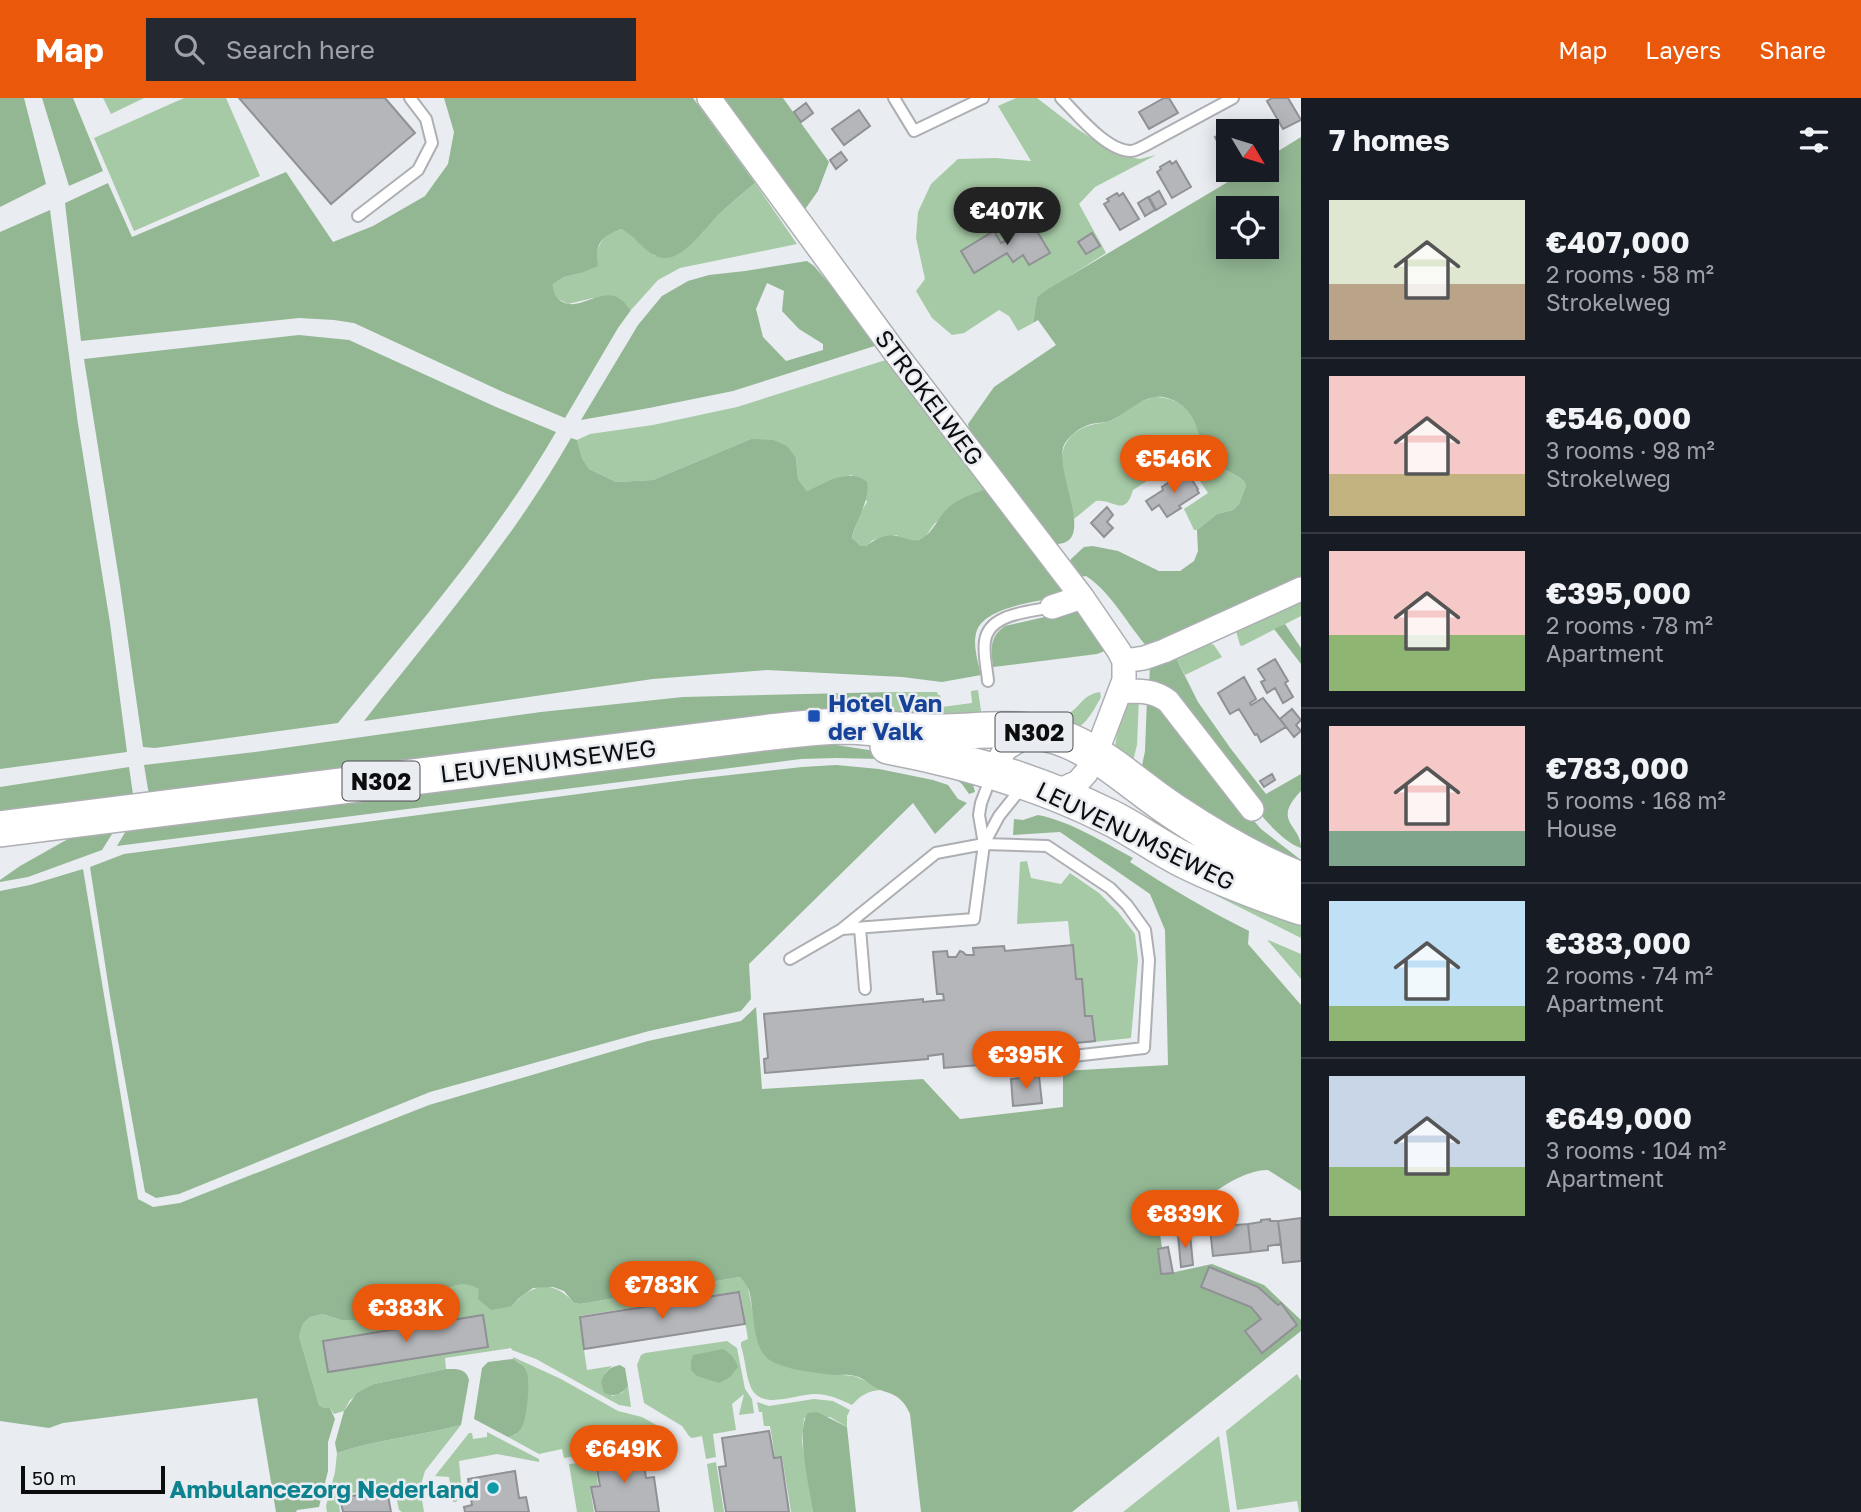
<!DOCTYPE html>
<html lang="en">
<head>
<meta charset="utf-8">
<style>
  :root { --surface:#171b24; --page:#242831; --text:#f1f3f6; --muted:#9ea1a6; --line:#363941; --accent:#ea580c }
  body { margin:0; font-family:"Golos Text",sans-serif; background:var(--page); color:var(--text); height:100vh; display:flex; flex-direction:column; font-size:26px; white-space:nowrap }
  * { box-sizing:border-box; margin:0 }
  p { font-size:23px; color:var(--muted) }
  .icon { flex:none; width:38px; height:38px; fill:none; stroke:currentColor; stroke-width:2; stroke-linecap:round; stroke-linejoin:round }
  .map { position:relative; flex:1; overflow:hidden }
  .side { display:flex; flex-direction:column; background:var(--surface); width:560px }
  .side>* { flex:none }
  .needle { width:46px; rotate:128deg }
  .buttons { position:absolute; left:1216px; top:21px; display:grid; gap:14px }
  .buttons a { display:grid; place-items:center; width:63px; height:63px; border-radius:0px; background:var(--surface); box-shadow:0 4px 18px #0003; font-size:35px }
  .scale { position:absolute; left:21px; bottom:18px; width:144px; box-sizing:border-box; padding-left:7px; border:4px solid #0b0c0d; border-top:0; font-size:19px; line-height:24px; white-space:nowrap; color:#0b0c0d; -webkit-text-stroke:5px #e9ecf0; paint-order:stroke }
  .price { position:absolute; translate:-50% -60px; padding:0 16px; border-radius:24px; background:var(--accent); color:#fff; font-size:23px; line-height:46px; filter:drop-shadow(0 2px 4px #0008) }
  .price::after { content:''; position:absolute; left:50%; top:42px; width:21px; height:16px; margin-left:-10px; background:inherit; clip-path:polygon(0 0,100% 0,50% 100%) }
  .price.selected { background:#222; color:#fff }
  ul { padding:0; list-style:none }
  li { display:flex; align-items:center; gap:21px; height:175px; padding:0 28px }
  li+li { border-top:2px solid var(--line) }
  li span { display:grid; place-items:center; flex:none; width:196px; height:140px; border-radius:0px; color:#555 }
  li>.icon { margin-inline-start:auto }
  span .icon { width:84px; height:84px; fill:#fffc; stroke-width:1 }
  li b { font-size:30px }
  h2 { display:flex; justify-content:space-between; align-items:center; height:84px; padding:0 28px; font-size:30px }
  header { display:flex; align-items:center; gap:42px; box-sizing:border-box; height:98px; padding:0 35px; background:var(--accent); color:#fff }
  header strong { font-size:33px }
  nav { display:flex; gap:38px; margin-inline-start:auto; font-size:24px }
  .search { width:490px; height:63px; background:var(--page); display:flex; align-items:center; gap:18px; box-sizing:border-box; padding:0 24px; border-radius:0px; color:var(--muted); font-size:26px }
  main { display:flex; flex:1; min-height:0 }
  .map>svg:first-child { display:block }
  .green { fill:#a6caa5 }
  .forest { fill:#93b793; fill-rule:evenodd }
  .building { fill:#b4b6ba; stroke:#8f9195; stroke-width:2 }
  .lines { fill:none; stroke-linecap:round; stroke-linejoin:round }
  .service-casing { stroke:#adafb3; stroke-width:14 }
  .minor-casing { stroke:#adafb3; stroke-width:26 }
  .primary-casing { stroke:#adafb3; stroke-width:38 }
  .service { stroke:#fff; stroke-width:10 }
  .minor { stroke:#fff; stroke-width:23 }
  .primary { stroke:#fff; stroke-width:35 }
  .transit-dot { fill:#1a4fb4; stroke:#e9ecf0; stroke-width:2.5 }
  .culture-dot { fill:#0f9aa8; stroke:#e9ecf0; stroke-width:2.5 }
  .labels { text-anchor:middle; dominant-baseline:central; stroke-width:5; stroke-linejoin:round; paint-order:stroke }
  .shield { fill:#e9ecf0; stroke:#4e4f51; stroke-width:2 }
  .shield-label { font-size:23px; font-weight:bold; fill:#0b0c0d }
  .street-label { font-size:24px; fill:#0b0c0d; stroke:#e9ecf0 }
  .transit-label { font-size:24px; font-weight:bold; fill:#164399; stroke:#e9ecf0; text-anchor:start }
  .culture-label { font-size:24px; font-weight:bold; fill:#0d838f; stroke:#e9ecf0; text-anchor:end }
</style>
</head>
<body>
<header>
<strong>Map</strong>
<div class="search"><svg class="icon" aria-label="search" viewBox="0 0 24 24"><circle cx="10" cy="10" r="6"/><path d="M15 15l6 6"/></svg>Search here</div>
<nav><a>Map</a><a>Layers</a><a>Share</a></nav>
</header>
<main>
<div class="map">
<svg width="1301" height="1414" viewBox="0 0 1301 1414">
  <rect width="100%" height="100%" fill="#e9ecf0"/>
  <path class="green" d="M103 0H144L111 16Z
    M184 0H226L260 78 134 133 94 40Z
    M1016 0H1037L1076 30 1117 57 1140 61 1156 57 1095 89 1079 106 1106 155 1037 199 1033 225 1018 233 1009 218 999 212 964 235 952 237 932 220 916 193 925 181 916 140 918 114 931 86 958 61 995 60 1031 63 998 8Z
    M755 85 797 146 680 170 658 182 631 212 619 200H593L568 206 556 200 552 193 553 186 564 179 581 175C586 169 593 162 596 155 602 140 605 137 621 131L629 135 655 158 718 117Z
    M892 260 989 390 935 425 925 439 915 443 906 442 896 437 873 442 866 448H861L852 440 858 419 867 404 852 377 841 379 807 393 798 381 796 360 751 341 653 382 616 384 589 371 582 360 577 342 590 336 653 327 737 309Z
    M1155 299C1172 299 1190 308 1196 324 1200 334 1202 347 1208 356 1216 369 1232 374 1244 383L1246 388 1239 406 1233 412 1217 416 1197 432H1194L1184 411 1208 395 1184 359 1133 392C1125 421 1113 400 1096 403L1074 421C1067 388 1045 347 1085 329 1094 325 1103 326 1112 322 1122 318 1130 309 1140 304 1144 302 1150 301 1155 299Z
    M1301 500V518L1242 548 1240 547 1236 533Z
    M1209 545 1214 547 1222 559 1185 577 1175 558Z
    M978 592 982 620 885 624 892 594H937L938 597H940L942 609 972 605 971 593Z
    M1100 594 1101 599C1095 610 1089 622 1079 629L1048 623C1056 621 1064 619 1071 614 1083 605 1083 597 1100 594Z
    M1139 599 1137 647 1131 671 1115 654C1115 635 1123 617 1130 601Z
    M1027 763 1031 780 1061 786 1070 775 1099 795 1118 814 1135 836 1138 862 1131 940 1085 945 1081 882 1074 881 1068 823 1017 826 1020 764Z
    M1174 769 1301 821V840L1217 798Z
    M1268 842 1301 856V881L1268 843Z
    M740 1179 748 1189 757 1238 819 1275 854 1278 871 1285 881 1292C868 1293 861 1297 852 1307 839 1301 829 1296 815 1296 795 1296 759 1314 750 1287 746 1277 745 1260 741 1248V1244L748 1241 740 1193 579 1218 587 1272 612 1268 605 1275 612 1298 622 1295 628 1288 631 1309 619 1307 536 1261 512 1252 511 1250 445 1260 446 1271 374 1286 350 1302 344 1313 334 1316 330 1310H324L319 1307 299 1238 303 1226 310 1219 323 1216 341 1222 441 1197C445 1194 449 1189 454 1187 472 1182 496 1200 512 1208 531 1186 553 1180 574 1205L580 1206Z
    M727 1243 737 1250 745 1291 752 1301 754 1315 739 1317 744 1296 732 1306 736 1332 713 1336 716 1359 706 1361 702 1338 692 1340 689 1338 682 1328 644 1305 637 1267 641 1257 645 1255Z
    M513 1259 561 1281 618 1313 642 1319 669 1334 674 1339V1343L661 1345 664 1366 653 1368 650 1346 564 1360 562 1351 539 1356 508 1339 516 1336 526 1303 528 1285 520 1265 513 1261Z
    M1297 1276 1301 1283V1414H1299L1297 1403 1237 1412 1226 1333Z
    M814 1301 833 1303 850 1312 847 1318V1329L830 1319 804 1320 802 1344 813 1414H791L782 1358 775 1359 770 1328H764L762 1314H759L757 1304 769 1308Z
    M461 1327 425 1373 420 1390 424 1414H402L399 1412 394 1388 338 1398 340 1414H327L326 1408 335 1374 337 1355C377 1341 420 1338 461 1327Z
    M487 1334 539 1361V1364L497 1356 459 1363 462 1395 456 1404H453L449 1379 435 1378 469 1335H472L473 1341 487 1339Z
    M1219 1338 1230 1414H1123Z
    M595 1363 598 1387 590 1389 594 1414H577L569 1366Z
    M716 1364 724 1414H714L707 1366Z"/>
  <path class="forest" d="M0 0H24L46 86 0 109Z
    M42 0H73L103 73 69 88Z
    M444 0H693L755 85C742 96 729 107 717 118 703 132 679 169 656 158 642 152 635 137 621 131 601 139 594 146 598 168L581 175 564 179 553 186C552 196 558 204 569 206 585 208 602 191 619 200 623 202 627 208 631 212L618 230 565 320 503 294 354 225 334 222 299 220 81 243 65 105 108 85 132 139 286 74 333 144 373 128 425 98 448 66 454 34Z
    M721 0H783L829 64 818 93 803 114Z
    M1301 39V483L1148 550C1128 527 1110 493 1086 478L1079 479 1068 470 1071 461 1084 449 1093 448 1118 453 1159 473H1180L1194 463 1198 453 1197 432 1217 416 1233 412 1239 406 1246 388 1244 383C1233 374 1217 370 1209 358 1195 339 1201 318 1177 304 1171 301 1163 298 1156 299 1139 301 1128 314 1114 321 1105 326 1096 324 1088 327 1079 330 1068 339 1064 347 1053 373 1098 446 1056 446L973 346 968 326 994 289 1056 247 1038 222 1033 225 1037 199 1048 191 1248 72H1267V60ZM1228 110H1267V149H1228Z
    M50 112 78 326 110 525 127 654 0 671V134Z
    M807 163 814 168 881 246 733 293 649 310 581 322 638 227 662 198 688 183 709 177 745 173ZM767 185 784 193 782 213 799 231 823 246V252L786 263 763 239 756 211Z
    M299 237 349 242 496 309 556 334C495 439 414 532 338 625L155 650 143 649 120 487 84 261Z
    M571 340 577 342 582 360 589 371 616 384 653 382 751 341 773 342 787 348 796 360 798 381 807 393C826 385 848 369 867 384 870 405 856 420 852 440L861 448H866C874 442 886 435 897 438 907 440 914 446 924 439 932 434 938 421 945 413 957 400 974 396 989 390L1063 490 1058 499C1035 504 987 509 977 532 972 546 978 564 981 577L942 584 902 579 767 572 653 581 364 623C436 531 513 442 571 340Z
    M1080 511 1110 551 1097 556 993 569C991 551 989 539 1005 528Z
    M1285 526 1301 550V566L1274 531Z
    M1175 558 1198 604 1231 651 1266 696 1301 676V693C1271 724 1301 726 1301 750 1270 739 1239 685 1217 659 1196 634 1171 612 1149 589L1150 567Z
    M892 594 885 624 150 703 144 667 255 654 541 614 683 599Z
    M1149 599 1261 731 1301 762V773L1141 673 1145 653 1147 601Z
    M830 646 913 659 972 683 975 694 969 696 962 686 953 679 880 661 836 660 801 661 117 748 130 726 768 647Z
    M836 667 879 671 933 682 948 687 958 701 967 705 935 736 913 705 749 866 751 901 741 913 649 933 430 994 179 1096 156 1100 145 1094 110 898 90 769 124 756 685 682 802 669Z
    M129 669 134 703 0 720V689Z
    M1038 717C1070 723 1105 745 1133 760L1130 764C1168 789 1207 812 1249 833L1248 846 1301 907V1093L1268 1072C1234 1071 1187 1116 1160 1136L1166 1176 1212 1166 1264 1187 1301 1222V1233L1072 1414H921L910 1316C904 1302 897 1297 883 1293 873 1290 865 1280 855 1278 848 1276 840 1277 833 1277 816 1275 778 1271 766 1259 752 1245 754 1210 749 1192 747 1187 743 1183 740 1179L580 1206 574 1205 564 1193 553 1189 533 1190 518 1201 512 1208 491 1212 478 1201 479 1191C467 1184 449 1184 441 1198 439 1202 439 1206 438 1210L366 1222H341L323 1216 310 1219 303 1226 299 1238 319 1307 324 1310H330L335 1321 328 1344V1373L319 1409 297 1412 296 1414H276L257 1300 63 1325 49 1330 0 1323V793L30 787 83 771 138 1101 153 1109 180 1105 429 1007 648 943 741 923 756 909 762 991 923 981 960 1021 1063 1009V973L1168 967 1165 832 1150 796 1060 734 1013 737 1014 721 1023 722Z
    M117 728 102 752 28 779 0 784V782L20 768 84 732Z
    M723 1251C731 1256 735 1260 738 1269L730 1279 719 1285 697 1278 691 1272V1264L693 1257Z
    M513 1261C518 1264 523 1267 526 1272 531 1282 527 1320 522 1329 518 1335 515 1337 508 1339L474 1321 482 1270 488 1264Z
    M620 1267 625 1270 628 1288C621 1297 615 1299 604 1295L601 1284C605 1274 609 1269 620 1267Z
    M446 1271C457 1271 466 1270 469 1282L461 1327C420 1338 377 1341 337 1355L335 1345 344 1313 357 1295 374 1286Z
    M817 1314 847 1329 856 1414H813C810 1391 795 1332 808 1315Z"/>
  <path class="building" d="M239 0H385L415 35 331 106Z
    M1164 0H1169L1178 15 1149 31 1139 14Z
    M1272 0H1288L1301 22 1283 31 1267 3Z
    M806 5 813 15 801 24 794 14Z
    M859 12 870 28 844 47 832 31Z
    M1267 22 1275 36 1267 40V33H1260L1257 28Z
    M1228 28 1229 31 1234 28 1237 33H1228V63L1215 39 1220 36 1218 33Z
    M841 54 847 62 836 71 830 62Z
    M1170 63 1172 66 1176 63 1191 89 1172 100 1157 74 1161 71 1160 69Z
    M1159 93 1166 106 1156 112 1149 99Z
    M1117 95 1119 98 1123 95 1139 121 1120 132 1104 106 1109 103 1107 101Z
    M1148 99 1155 112 1145 118 1138 105Z
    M1029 120 1050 155 1029 167 1023 157 1013 164 1007 155 974 175 961 153 994 133 1001 145 1011 140 1008 132Z
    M1092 135 1100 148 1086 156 1078 144Z
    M1188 376 1198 391 1197 392 1199 395 1179 408 1181 410 1167 419 1159 407 1152 412 1146 403 1163 392 1162 389 1174 381 1176 384Z
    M1107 409 1113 417 1107 424 1113 430 1104 439 1091 425Z
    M1275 561 1288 583 1285 585 1293 599 1283 605 1275 590 1267 595 1261 584 1265 582 1258 571Z
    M1244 579 1256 601 1250 605 1251 607 1263 600 1286 629 1261 644 1257 636 1255 637 1239 611 1230 616 1218 595Z
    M1292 611 1301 622 1296 627 1301 633 1294 639 1280 621Z
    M1272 676 1275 682 1264 689 1260 683Z
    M1073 847 1076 881H1082L1085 918H1092L1095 943 1014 951 1015 964 944 970 943 956 928 958V961L765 975 764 961 768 960 764 916 923 901V904L944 902 943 896H937L933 854 947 853 948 859H956L960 853 963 854 966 857H974L973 850 1004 848 1005 853Z
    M1039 978 1042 1005 1013 1008 1011 981Z
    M1301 1120V1163L1283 1165 1278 1123Z
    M1270 1121V1123H1278L1281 1146 1268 1148V1152L1251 1154 1248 1126 1261 1124V1122Z
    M1235 1125V1127L1248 1126 1251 1154 1213 1158 1210 1130 1223 1128V1126Z
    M1190 1136 1193 1167 1181 1169 1178 1137Z
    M1168 1149 1173 1175 1161 1176 1158 1151Z
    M1209 1169 1258 1189 1278 1207 1281 1205 1297 1227 1262 1255 1245 1233 1261 1221 1251 1209 1201 1189Z
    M739 1194 745 1226 584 1251 580 1219Z
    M483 1217 488 1249 328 1274 323 1243Z
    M769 1333 774 1360 781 1359 789 1414H726L719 1369 726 1368 722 1340Z
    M642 1352 646 1380 654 1379 659 1414H596L591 1389 600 1388 595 1360Z
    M515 1373 519 1400 526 1399 529 1414H465L464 1409 472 1407 468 1381Z
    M387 1392 391 1414H343L340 1400Z"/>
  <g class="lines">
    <g class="service-casing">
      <path id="service" d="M894 0 914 33 983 0
        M1061 0C1077 16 1106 53 1131 53 1135 53 1142 49 1146 47L1233 0
        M358 118 418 72 432 45 426 21 410 0
        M988 583C987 570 983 556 985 543 989 515 1030 514 1052 509
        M984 746 999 718 1023 688
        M860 830 865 891
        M842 831 974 821 984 746 979 717 981 705 991 679
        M790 861 842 831 936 755 984 746 1047 748 1110 790 1127 807 1145 832 1149 862 1144 950 1029 963"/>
    </g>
    <g class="minor-casing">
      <path id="minor" d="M709 0 894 253 1082 499 1119 553 1124 563V582L1094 661 1086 675 1078 684 1067 689 1049 692
        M1052 509 1082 499
        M1124 563 1144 560 1164 553 1301 491
        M1121 593C1139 593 1153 592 1168 603L1252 711
        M993 674 1005 651 1032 634"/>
    </g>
    <g class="primary-casing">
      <path id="primary" d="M888 648C963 662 1038 684 1107 718 1133 730 1156 748 1182 761 1220 780 1260 795 1301 809
        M0 731 762 635C790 632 819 628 847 628 877 629 907 634 937 634 980 634 1029 625 1069 643 1109 660 1139 691 1175 714 1214 740 1257 765 1301 782"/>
    </g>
    <use href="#service" class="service"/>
    <use href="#minor" class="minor"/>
    <use href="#primary" class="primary"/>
  </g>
  <rect class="transit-dot" x="807" y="611" width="14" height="14" rx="3.5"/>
  <circle class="culture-dot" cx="493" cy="1390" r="7"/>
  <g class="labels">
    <g class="shield">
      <rect x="995.5" y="614.5" width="77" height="39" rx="5"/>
      <rect x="342.5" y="663.5" width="77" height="39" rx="5"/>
    </g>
    <g class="shield-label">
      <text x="1034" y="634">N302</text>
      <text x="381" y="683">N302</text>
    </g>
    <g class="street-label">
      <text transform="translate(930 299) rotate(53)">STROKELWEG</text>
      <text transform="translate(548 662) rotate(-7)">LEUVENUMSEWEG</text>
      <text transform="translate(1136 737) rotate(26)">LEUVENUMSEWEG</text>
    </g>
    <g class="transit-label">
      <text x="828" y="604">Hotel Van<tspan x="828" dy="28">der Valk</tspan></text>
    </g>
    <g class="culture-label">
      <text x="479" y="1390">Ambulancezorg Nederland</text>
    </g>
  </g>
</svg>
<div class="buttons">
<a><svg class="needle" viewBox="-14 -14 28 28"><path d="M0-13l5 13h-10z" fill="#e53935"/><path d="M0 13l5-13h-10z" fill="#9ea1a6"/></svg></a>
<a><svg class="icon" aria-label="locate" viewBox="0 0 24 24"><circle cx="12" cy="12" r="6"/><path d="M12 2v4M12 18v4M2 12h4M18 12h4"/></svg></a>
</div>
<div class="scale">50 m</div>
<b class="price selected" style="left:1007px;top:149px">€407K</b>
<b class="price" style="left:1174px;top:397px">€546K</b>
<b class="price" style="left:1026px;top:993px">€395K</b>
<b class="price" style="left:1185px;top:1152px">€839K</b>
<b class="price" style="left:662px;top:1223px">€783K</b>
<b class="price" style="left:406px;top:1246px">€383K</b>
<b class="price" style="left:624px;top:1387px">€649K</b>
</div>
<section class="side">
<h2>7 homes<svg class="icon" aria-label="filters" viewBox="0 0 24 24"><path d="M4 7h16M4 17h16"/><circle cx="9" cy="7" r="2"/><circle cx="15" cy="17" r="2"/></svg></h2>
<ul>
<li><span style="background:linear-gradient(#dfe7d0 60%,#b9a48a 0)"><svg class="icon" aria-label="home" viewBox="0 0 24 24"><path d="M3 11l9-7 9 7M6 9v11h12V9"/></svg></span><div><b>€407,000</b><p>2 rooms · 58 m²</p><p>Strokelweg</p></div></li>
<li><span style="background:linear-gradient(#f6c9c9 70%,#c2b280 0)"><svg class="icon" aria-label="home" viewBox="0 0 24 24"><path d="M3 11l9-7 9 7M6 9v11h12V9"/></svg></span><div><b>€546,000</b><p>3 rooms · 98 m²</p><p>Strokelweg</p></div></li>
<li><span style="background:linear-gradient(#f6c9c9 60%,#8fb573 0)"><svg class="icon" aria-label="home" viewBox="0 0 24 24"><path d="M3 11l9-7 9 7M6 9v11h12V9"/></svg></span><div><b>€395,000</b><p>2 rooms · 78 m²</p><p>Apartment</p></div></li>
<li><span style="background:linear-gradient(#f6c9c9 75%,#7fa58c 0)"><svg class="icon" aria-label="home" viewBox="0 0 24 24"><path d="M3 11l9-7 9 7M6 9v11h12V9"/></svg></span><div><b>€783,000</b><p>5 rooms · 168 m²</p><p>House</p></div></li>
<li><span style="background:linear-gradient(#bfe0f5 75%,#8fb573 0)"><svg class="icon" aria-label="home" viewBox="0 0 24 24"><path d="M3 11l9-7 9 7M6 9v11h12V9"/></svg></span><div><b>€383,000</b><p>2 rooms · 74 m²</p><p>Apartment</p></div></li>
<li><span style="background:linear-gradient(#c9d6e8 65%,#8fb573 0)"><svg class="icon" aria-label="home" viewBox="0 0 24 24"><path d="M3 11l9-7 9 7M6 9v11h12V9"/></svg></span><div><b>€649,000</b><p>3 rooms · 104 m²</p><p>Apartment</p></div></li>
</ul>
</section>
</main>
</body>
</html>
